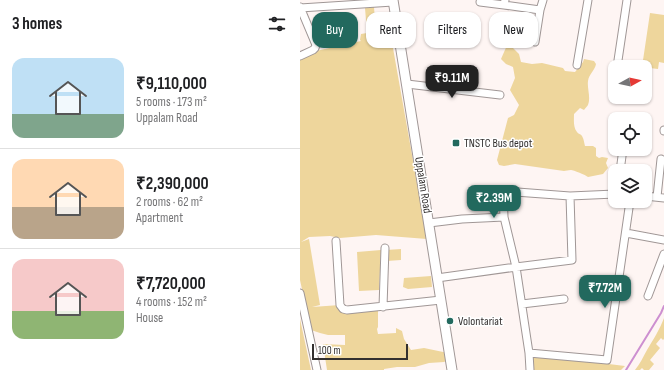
<!DOCTYPE html>
<html lang="en">
<head>
<meta charset="utf-8">
<style>
  :root { --surface:#fff; --page:#f2f2f2; --text:#202124; --muted:#757577; --line:#e0e0e0; --accent:#22695e }
  body { margin:0; font-family:"Sofia Sans Condensed",sans-serif; background:var(--page); color:var(--text); height:100vh; display:flex; flex-direction:column; font-size:15px; white-space:nowrap }
  * { box-sizing:border-box; margin:0 }
  p { font-size:13px; color:var(--muted) }
  .icon { flex:none; width:22px; height:22px; fill:none; stroke:currentColor; stroke-width:2; stroke-linecap:round; stroke-linejoin:round }
  .map { position:relative; flex:1; overflow:hidden }
  .details { display:flex; flex-direction:column; background:var(--surface); width:300px }
  .details>* { flex:none }
  .guide { position:absolute; left:12px; top:12px; width:292px; height:36px; display:flex; gap:8px }
  .needle { width:26px; rotate:82deg }
  .tools { position:absolute; left:308px; top:60px; display:grid; gap:8px }
  .tools a { display:grid; place-items:center; width:44px; height:44px; border-radius:8px; background:var(--surface); box-shadow:0 1px 3px #0004; font-size:20px }
  .scale { position:absolute; left:12px; bottom:10px; width:96px; box-sizing:border-box; padding-left:4px; border:2px solid #33302f; border-top:0; font-size:11px; line-height:14px; white-space:nowrap; color:#33302f; -webkit-text-stroke:3px #fff; paint-order:stroke }
  .price { position:absolute; translate:-50% -34px; padding:0 9px; border-radius:8px; background:var(--accent); color:#fff; font-size:13px; line-height:26px; filter:drop-shadow(0 1px 2px #0008) }
  .price::after { content:''; position:absolute; left:50%; top:24px; width:12px; height:9px; margin-left:-6px; background:inherit; clip-path:polygon(0 0,100% 0,50% 100%) }
  .price.selected { background:#222; color:#fff }
  ul { padding:0; list-style:none }
  li { display:flex; align-items:center; gap:12px; height:100px; padding:0 12px }
  li+li { border-top:1px solid var(--line) }
  li span { display:grid; place-items:center; flex:none; width:112px; height:80px; border-radius:12px; color:#555 }
  li>.icon { margin-inline-start:auto }
  span .icon { width:48px; height:48px; fill:#fffc; stroke-width:1 }
  li b { font-size:17px }
  h2 { display:flex; justify-content:space-between; align-items:center; height:48px; padding:0 12px; font-size:17px }
  .tag { padding:0 14px; border-radius:12px; background:var(--surface); box-shadow:0 1px 3px #0004; font-size:14px; line-height:36px }
  .tag.selected { background:var(--accent); color:#fff }
  main { display:flex; flex:1; min-height:0 }
  .map>svg:first-child { display:block }
  .green { fill:#eed69c }
  .lines { fill:none; stroke-linecap:round; stroke-linejoin:round }
  .stream { stroke:#cd8fd0; stroke-width:2 }
  .minor-casing { stroke:#a09796; stroke-width:9 }
  .secondary-casing { stroke:#a09796; stroke-width:11 }
  .minor { stroke:#fff; stroke-width:7 }
  .secondary { stroke:#fff; stroke-width:9 }
  .poi-dot { fill:#22695e; stroke:#fff; stroke-width:1.5 }
  .labels { text-anchor:middle; dominant-baseline:central; stroke-width:3; stroke-linejoin:round; paint-order:stroke }
  .poi-label { font-size:12px; fill:#33302f; stroke:#fff; text-anchor:start }
  .street-label { font-size:12px; fill:#33302f; stroke:#fff }
</style>
</head>
<body>
<main>
<section class="details">
<h2>3 homes<svg class="icon" aria-label="filters" viewBox="0 0 24 24"><path d="M4 7h16M4 17h16"/><circle cx="9" cy="7" r="2"/><circle cx="15" cy="17" r="2"/></svg></h2>
<ul>
<li><span style="background:linear-gradient(#bfe0f5 70%,#7fa58c 0)"><svg class="icon" aria-label="home" viewBox="0 0 24 24"><path d="M3 11l9-7 9 7M6 9v11h12V9"/></svg></span><div><b>₹9,110,000</b><p>5 rooms · 173 m²</p><p>Uppalam Road</p></div></li>
<li><span style="background:linear-gradient(#ffd9b3 60%,#b9a48a 0)"><svg class="icon" aria-label="home" viewBox="0 0 24 24"><path d="M3 11l9-7 9 7M6 9v11h12V9"/></svg></span><div><b>₹2,390,000</b><p>2 rooms · 62 m²</p><p>Apartment</p></div></li>
<li><span style="background:linear-gradient(#f6c9c9 65%,#8fb573 0)"><svg class="icon" aria-label="home" viewBox="0 0 24 24"><path d="M3 11l9-7 9 7M6 9v11h12V9"/></svg></span><div><b>₹7,720,000</b><p>4 rooms · 152 m²</p><p>House</p></div></li>
</ul>
</section>
<div class="map">
<svg width="364" height="370" viewBox="0 0 364 370">
  <rect width="100%" height="100%" fill="#fef5f3"/>
  <path class="green" d="M74 7 75 21 88 20 127 239 76 235 40 238 30 236 9 237 1 242 9 239 20 305 12 307 40 305 44 309 78 308V327L77 329 78 334 96 333V328L102 331 104 339 111 350 124 348 148 353V360L144 362 129 363 115 367H97L84 369V370H27L23 344 45 345V335H28L20 333 8 329 6 308 0 280V56L7 53 61 41 60 40 61 34 67 33 65 8Z
    M350 13 364 15V63L359 62 358 69 342 67Z
    M208 43 219 54 221 62 232 64 242 63 263 68 265 71 275 72 283 62 284 59 294 61 296 64C295 70 289 74 288 81 287 89 291 97 288 105 287 107 285 108 284 110L280 108 274 114C274 120 273 127 277 132 278 134 281 134 282 136 284 139 284 143 285 146H293L296 148V156L299 158 302 157 308 158 306 163 308 168 303 174 288 177C286 175 273 170 271 170 268 170 266 171 264 171L215 164 204 166 199 165 197 160 208 118 214 115 219 105 210 90 215 78 213 67 206 64 201 59Z
    M101 249V260L87 261 86 250Z
    M81 250 79 290 59 291 57 252Z
    M131 276 132 287 108 289 103 287 104 278Z
    M364 318V339L363 340 361 338 356 344 360 348 350 360 354 364 349 370H344L342 368 340 370H335C340 364 343 357 347 350 353 340 360 329 364 318Z
    M0 319 11 370H0Z
    M228 354 325 366 321 370H229Z"/>
  <g class="lines">
    <path class="stream" d="M326 370 361 313 364 306"/>
    <g class="minor-casing">
      <path id="minor" d="M180 2 204 5 205 0
        M204 5 240 10
        M0 7 16 45 15 48 13 50 0 56
        M0 8 93 2
        M235 42 240 10 243 0
        M277 65 288 0
        M317 67 327 0
        M107 84 200 95
        M364 131V130
        M320 171 323 149
        M345 196 364 198
        M357 197 361 159
        M129 223 162 219 204 217
        M326 233 364 240
        M36 241 40 305 43 309 47 310 141 300
        M137 278 216 267 272 260 270 196
        M0 293 17 370
        M348 296 364 254
        M222 304 264 299
        M83 307 85 248
        M229 353 307 360 330 201
        M230 370 229 353 216 267 204 217 203 191 270 196 315 194"/>
    </g>
    <g class="secondary-casing">
      <path id="secondary" d="M93 0 152 370"/>
    </g>
    <use href="#minor" class="minor"/>
    <use href="#secondary" class="secondary"/>
  </g>
  <g class="poi-dot">
    <rect x="152" y="139" width="8" height="8" rx="2"/>
    <circle cx="150" cy="321" r="4"/>
  </g>
  <g class="labels">
    <g class="poi-label">
      <text x="164" y="143">TNSTC Bus depot</text>
      <text x="158" y="321">Volontariat</text>
    </g>
    <g class="street-label">
      <text transform="translate(123 185) rotate(81)">Uppalam Road</text>
    </g>
  </g>
</svg>
<div class="tools">
<a><svg class="needle" viewBox="-14 -14 28 28"><path d="M0-13l5 13h-10z" fill="#e53935"/><path d="M0 13l5-13h-10z" fill="#757577"/></svg></a>
<a><svg class="icon" aria-label="locate" viewBox="0 0 24 24"><circle cx="12" cy="12" r="6"/><path d="M12 2v4M12 18v4M2 12h4M18 12h4"/></svg></a>
<a><svg class="icon" aria-label="layers" viewBox="0 0 24 24"><path d="M12 4l9 5-9 5-9-5zM3 14l9 5 9-5"/></svg></a>
</div>
<div class="scale">100 m</div>
<b class="price selected" style="left:152px;top:99px">₹9.11M</b>
<b class="price" style="left:194px;top:219px">₹2.39M</b>
<b class="price" style="left:305px;top:309px">₹7.72M</b>
<div class="guide">
<a class="tag selected">Buy</a>
<a class="tag">Rent</a>
<a class="tag">Filters</a>
<a class="tag">New</a>
</div>
</div>
</main>
</body>
</html>
